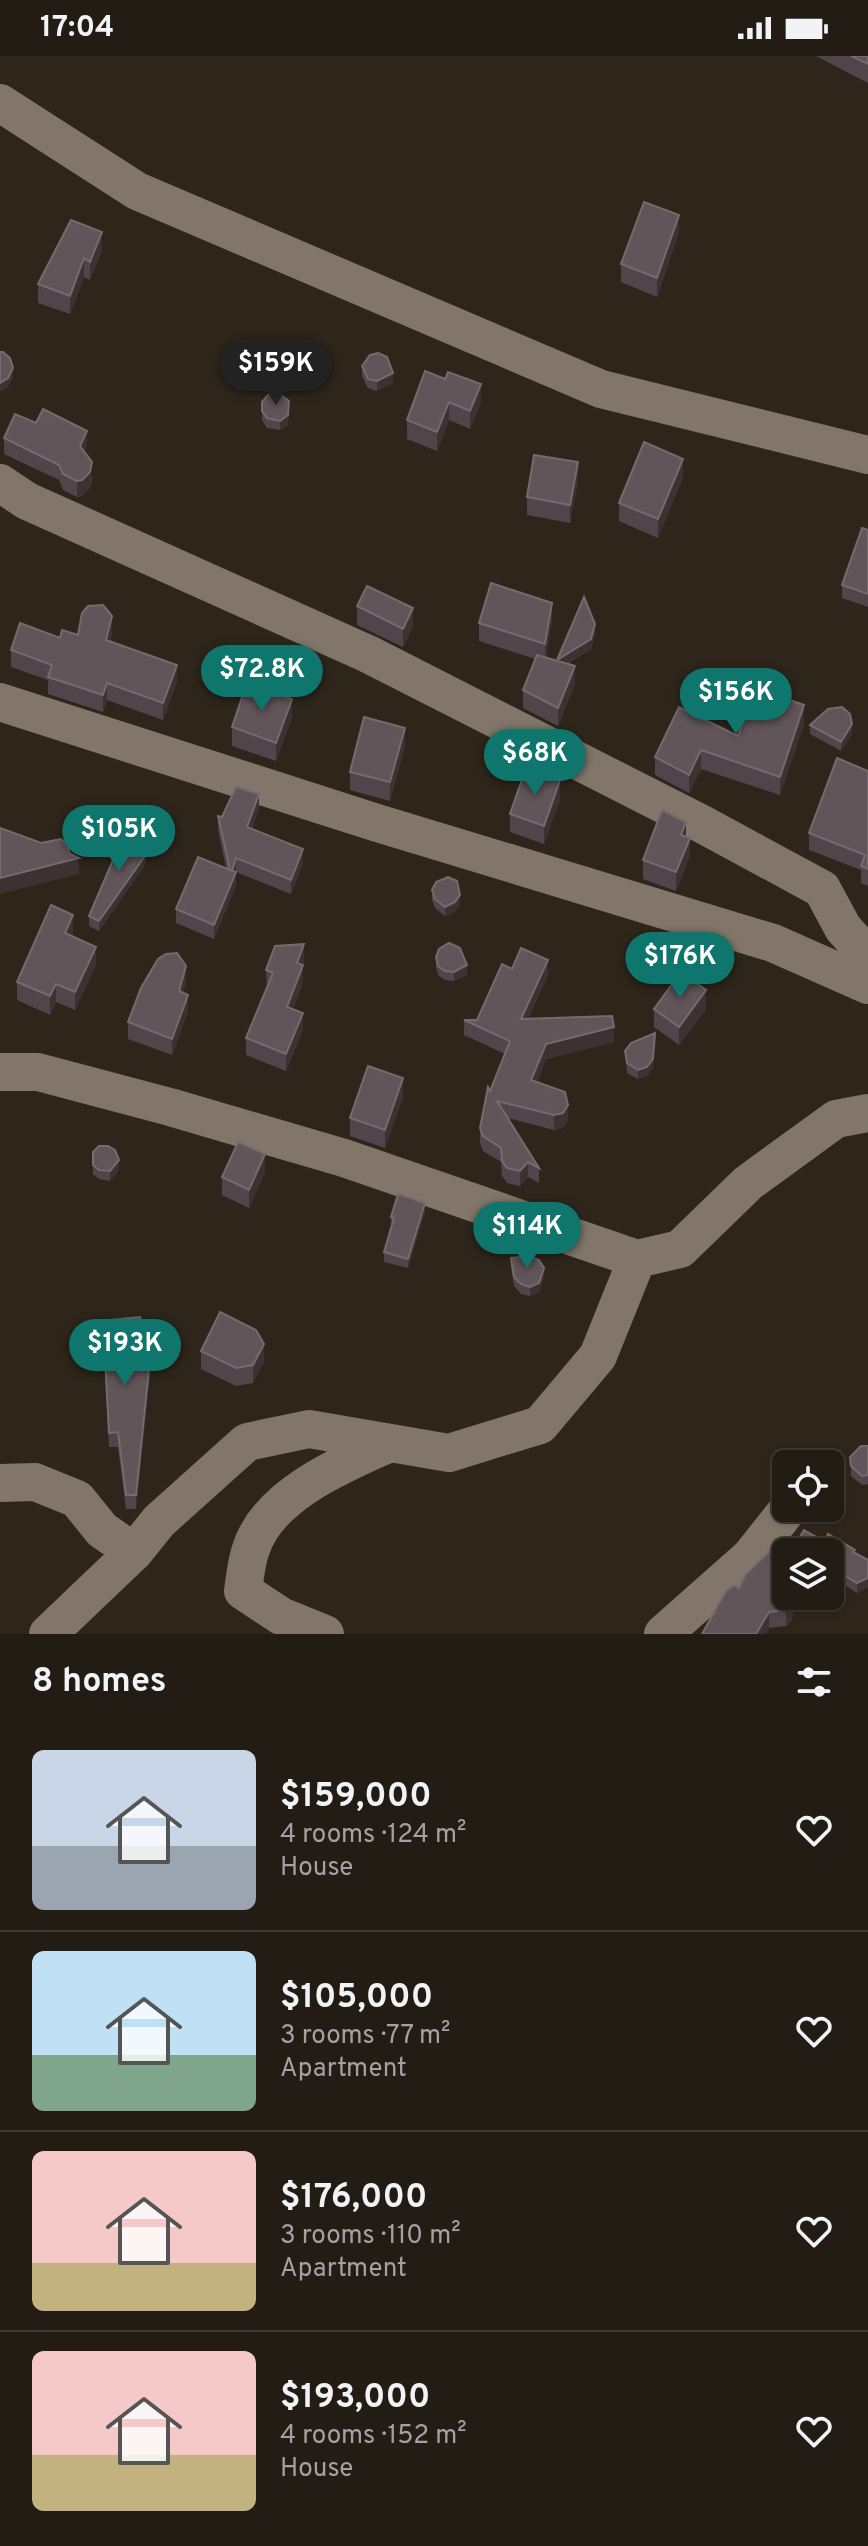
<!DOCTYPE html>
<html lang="en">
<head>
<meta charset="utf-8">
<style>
  :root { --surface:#231c14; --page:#2f2922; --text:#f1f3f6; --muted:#a3a1a0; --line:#403a34; --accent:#0f766e }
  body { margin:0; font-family:Overpass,sans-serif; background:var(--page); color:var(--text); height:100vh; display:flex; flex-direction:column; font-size:30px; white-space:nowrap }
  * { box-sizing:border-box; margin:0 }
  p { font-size:26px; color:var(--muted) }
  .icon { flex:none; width:44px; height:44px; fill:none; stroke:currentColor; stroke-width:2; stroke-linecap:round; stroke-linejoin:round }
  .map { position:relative; height:1578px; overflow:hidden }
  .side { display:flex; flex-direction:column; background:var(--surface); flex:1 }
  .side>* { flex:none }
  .controls { position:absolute; left:772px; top:1394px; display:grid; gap:16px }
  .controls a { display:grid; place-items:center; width:72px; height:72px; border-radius:12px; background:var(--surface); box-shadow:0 2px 6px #0004,0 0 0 2px var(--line); font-size:40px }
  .price { position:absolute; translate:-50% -68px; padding:0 18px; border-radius:28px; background:var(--accent); color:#fff; font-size:26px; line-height:52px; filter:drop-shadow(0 2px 4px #0008) }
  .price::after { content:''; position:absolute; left:50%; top:48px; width:24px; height:18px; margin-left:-12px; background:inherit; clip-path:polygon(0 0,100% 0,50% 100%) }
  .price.selected { background:#222; color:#fff }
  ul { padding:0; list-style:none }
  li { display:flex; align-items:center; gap:24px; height:200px; padding:0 32px }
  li+li { border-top:2px solid var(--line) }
  li span { display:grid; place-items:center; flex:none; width:224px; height:160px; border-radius:12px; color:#555 }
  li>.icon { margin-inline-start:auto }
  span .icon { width:96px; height:96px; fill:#fffc; stroke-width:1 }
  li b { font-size:34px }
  h2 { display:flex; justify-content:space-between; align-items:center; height:96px; padding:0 32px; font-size:34px }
  .status { display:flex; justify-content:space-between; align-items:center; height:56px; padding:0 40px; background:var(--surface); direction:ltr }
  .status svg { height:22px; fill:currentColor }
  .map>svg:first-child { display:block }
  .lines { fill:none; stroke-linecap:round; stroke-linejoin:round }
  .minor { stroke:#817669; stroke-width:38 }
  .wall { fill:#51444b }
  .shaded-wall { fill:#3d3131 }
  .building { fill:#61555a; stroke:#766a6e; stroke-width:2 }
</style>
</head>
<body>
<div class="status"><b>17:04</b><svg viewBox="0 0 49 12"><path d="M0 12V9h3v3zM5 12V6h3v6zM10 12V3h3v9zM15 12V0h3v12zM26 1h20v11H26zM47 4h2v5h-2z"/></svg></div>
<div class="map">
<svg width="868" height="1578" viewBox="0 0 868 1578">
  <rect width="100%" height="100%" fill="#2f261b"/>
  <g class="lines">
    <path class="minor" d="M0 47 137 135 601 333 868 399
      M0 427 27 445 368 598 702 768 822 833 843 872 868 900
      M0 646 374 766 773 887 868 929
      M0 1016H38L170 1051 344 1102 637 1203
      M0 1427 35 1426 77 1443 102 1474 134 1496
      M48 1578 134 1496 159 1465 247 1386 309 1373 449 1397 540 1369 598 1300 637 1203 680 1193 748 1127 836 1063 868 1057
      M325 1578 281 1560 243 1535C245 1522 246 1506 251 1493 268 1439 342 1408 390 1387L395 1388
      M663 1578 750 1501 789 1452"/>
  </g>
  <path class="wall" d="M816 0H868V27Z
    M71 164 102 195 90 224 84 221 70 258 38 247V228Z
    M679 177 657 241 621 226V208Z
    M362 310 393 327 377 335 368 332 362 320Z
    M425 315 481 347 470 373 449 364 437 395 407 383V364Z
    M262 346 289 354 288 368 280 374 267 372 262 364Z
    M4 382 87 390 84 396 92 422 90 432 82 440 77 441 63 434 59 424 4 398Z
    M683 421 658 482 619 465V447Z
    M578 425 570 467 527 459V441Z
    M868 474V551L842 542V529Z
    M357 550 413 570 403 591 357 569Z
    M552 565 546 601 557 605 595 578 591 593 567 608 575 628 558 670 523 652V634L535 603 479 585V567Z
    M112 577 110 585 177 626 163 664 107 644 103 656 48 638V624L11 611V594L78 579Z
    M292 661 276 705 232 690V671Z
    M804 668 780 739 701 713 689 737 655 719V701L738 680Z
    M810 669 852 678 841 695 810 678Z
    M405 690 390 745 350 734V716Z
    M868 715V830L861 827V814L809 794V777Z
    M560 743 544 788 510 776V758Z
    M259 752 252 773 303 807 291 838 236 816V830L214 883 176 867V853L226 812 218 774V760L222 761Z
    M146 798 145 809 99 875 89 870V860Z
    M690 800 676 835 643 823V804Z
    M432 834 460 848 455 856 445 860 435 852 432 844Z
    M73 878 72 880 96 909 75 954 56 946 50 959 17 944V926Z
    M436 901 467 919 454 925 445 924 438 919 436 911Z
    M304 905 303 909V926L293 953 303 974 286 1015 246 999V982L267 931 266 914Z
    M512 913 548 919 528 963 614 986 546 1003 537 1026 568 1064 563 1072 554 1074 508 1062 539 1112V1127L528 1121 520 1130 507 1127 502 1120 501 1106 483 1095 480 1087V1072L490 1035 505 998 464 979V964H477Z
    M186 926 183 937 188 955 172 999 128 983V966Z
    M654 953H706L679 989 654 971Z
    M655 986 653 1012 647 1020 638 1023 627 1017 625 995Z
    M403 1041 385 1092 350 1080V1062Z
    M93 1096 119 1114 110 1125 99 1123 93 1118Z
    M265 1116 249 1152 222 1139V1121Z
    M425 1156 408 1212 384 1206V1196L391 1170V1161Z
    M511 1202 544 1222 539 1236 530 1240 521 1238 514 1230 511 1211Z
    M91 1266 150 1317 136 1453H126L118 1391H109L105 1315 96 1316 91 1280Z
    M201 1295 264 1306 253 1327 236 1330 201 1313Z
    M868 1390V1428L862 1429 851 1420 850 1401Z
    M825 1486 855 1497 868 1504V1531L857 1537 830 1519V1496Z
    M739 1532 793 1554 792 1564 786 1570 769 1572Z"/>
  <path class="shaded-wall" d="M679 159V177L657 241V222Z
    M102 176V195L90 224V206Z
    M84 202V221L70 258V240Z
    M13 312V322L8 331 0 336V327Z
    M393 317V327L377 335V325Z
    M481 328V347L470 373V355Z
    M289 345 288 368 280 374V365Z
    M449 346V364L437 395V376Z
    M87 375V390L80 406V390Z
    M683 403V421L658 482V463Z
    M92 406 90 432 82 440 77 441V425Z
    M578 406V425L570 467V449Z
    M552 547V565L545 606V588Z
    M413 552V570L403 591V573Z
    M112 560V577L106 601V584Z
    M595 568V578L591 593 557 613V604Z
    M177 609V626L163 664V647Z
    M575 610V628L558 670V652Z
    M107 627V644L103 656V639Z
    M292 643V661L276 705V687Z
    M804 649V668L780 739V721Z
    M852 668V678L841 695V686Z
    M405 672V690L390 745V726Z
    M701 694V713L689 737V719Z
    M560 724V743L544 788V770Z
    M259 738V752L247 785V771Z
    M686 766V785L681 779Z
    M690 782V800L676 835V816Z
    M146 789 145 809 99 875V865Z
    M303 793V807L291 838V824Z
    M79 802V818L0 838V822Z
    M236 802V830L214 883V869Z
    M460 839V848L455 856 445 860V851Z
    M73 859V878L65 895V877Z
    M304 888V905L297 924V907Z
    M96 891V909L75 954V936Z
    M548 904V919L521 978V963Z
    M303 909V926L287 968V951Z
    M467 909V919L454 925V916Z
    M186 910V926L179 951V935Z
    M56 928V946L50 959V940Z
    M706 934V953L679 989V971Z
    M188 939V955L172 999V983Z
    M303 957V974L286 1015V998Z
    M614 971V986L546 1003 531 1039V1024L546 988Z
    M655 977 653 1012 647 1020 638 1023V1014Z
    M403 1022V1041L385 1092V1074Z
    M568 1049V1064L563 1072 554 1074V1059Z
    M265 1098V1116L249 1152V1134Z
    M119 1104V1114L110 1125V1115Z
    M528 1106V1121L520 1130V1115Z
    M425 1147V1156L408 1212V1203Z
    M544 1212V1222L539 1236 530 1240V1231Z
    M264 1288V1306L253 1327V1309Z
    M150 1303V1317L136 1453V1439Z
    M868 1522V1531L857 1537V1527Z
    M793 1540 792 1564 786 1570V1554Z
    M769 1556V1572L766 1578H756Z"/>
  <path class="building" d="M851 0H868V8Z
    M644 146 679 159 657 222 621 208Z
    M71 164 102 176 90 206 84 202 70 240 38 228Z
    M0 296H3L10 302 13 312 8 322 0 327Z
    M378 297 387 301 393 317 377 325 368 323 362 310 370 299Z
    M425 315 445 323 448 316 481 328 470 355 449 346 437 376 407 364Z
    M278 337 289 345 288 359 280 365 267 362 262 355V346L268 339Z
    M43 353 87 375 80 390 92 406 90 416 82 424 77 425 63 418 59 409 4 382 15 358 36 367Z
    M644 386 683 403 658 463 619 447Z
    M534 399 578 406 570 449 527 441Z
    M862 472 868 474V538L842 529Z
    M491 527 552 547 545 588 479 567Z
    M367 530 413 552 403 573 357 550Z
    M584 541 595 568 591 583 557 604Z
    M103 549 112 560 106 584 177 609 163 647 107 627 103 639 48 621 52 609 11 594 20 567 60 582 62 574 78 579 82 557 88 550Z
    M537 599 575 610 558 652 523 634Z
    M247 627 292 643 276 687 232 671Z
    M754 632 804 649 780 721 701 694 689 719 655 701 679 651 738 680Z
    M842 651 850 658 852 668 841 686 810 669 828 653Z
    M364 661 405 672 390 726 350 716Z
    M837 702 868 715V813L861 810 865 799 809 777Z
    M526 712 560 724 544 770 510 758Z
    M236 731 259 738 247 771 303 793 291 824 236 802 232 815 236 816 214 869 176 853 198 801 230 814 218 760 222 761Z
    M662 754 686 766 681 779 690 782 676 816 643 804Z
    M0 772 41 787 61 783 67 789 70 798 79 802 0 822Z
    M125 776 141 781 146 789 145 800 99 865 89 860Z
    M448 821 457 825 460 839 455 846 445 851 435 843 432 834 436 826Z
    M51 849 73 859 65 877 96 891 75 936 56 928 50 940 17 926Z
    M449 887 460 892 467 909 454 916 445 915 438 910 436 901 439 893Z
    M304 888 297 907 303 909 287 951 303 957 286 998 246 982 273 917 266 914 275 890Z
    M521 892 548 904 521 963 612 960 614 971 546 988 531 1024 565 1036 568 1049 563 1057 554 1059 497 1045 539 1112 528 1106 520 1115 507 1112 502 1105 501 1092 483 1080 480 1072 488 1031 490 1035 510 985 464 964H477L502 908 512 913Z
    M177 897 186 910 179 935 188 939 172 983 128 966 141 932 158 903 166 898Z
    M681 916 706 934 679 971 654 953Z
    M655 977 653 1003 647 1011 638 1014 627 1007 625 995 631 987Z
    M368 1010 403 1022 385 1074 350 1062Z
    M238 1086 265 1098 249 1134 222 1121Z
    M99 1090H108L115 1094 119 1104 110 1115 99 1114 93 1109V1096Z
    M398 1138 425 1147 408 1203 384 1196 394 1162 391 1161Z
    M529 1200 539 1204 544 1212 539 1227 530 1231 521 1228 514 1221 511 1202Z
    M220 1256 256 1274 264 1288 253 1309 236 1312 201 1295Z
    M140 1261 150 1303 136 1439H126L118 1376 109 1377 105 1301 96 1302 91 1266Z
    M861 1390H868V1419L862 1420 851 1410 850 1401Z
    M804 1474 825 1486 828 1478 855 1494 853 1496 868 1504V1522L857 1527 830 1510V1496H791Z
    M772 1493 786 1523V1540H793L792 1548 786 1554 769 1556 756 1578H702L726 1535 734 1529 739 1532 746 1518Z"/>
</svg>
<div class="controls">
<a><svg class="icon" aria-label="locate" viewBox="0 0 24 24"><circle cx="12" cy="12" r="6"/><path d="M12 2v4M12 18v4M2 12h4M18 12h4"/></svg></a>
<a><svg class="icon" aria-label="layers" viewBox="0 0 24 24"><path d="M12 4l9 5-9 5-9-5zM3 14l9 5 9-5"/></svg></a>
</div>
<b class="price selected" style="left:276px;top:351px">$159K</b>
<b class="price" style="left:262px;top:657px">$72.8K</b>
<b class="price" style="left:736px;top:680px">$156K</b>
<b class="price" style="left:535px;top:741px">$68K</b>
<b class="price" style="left:119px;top:817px">$105K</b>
<b class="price" style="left:680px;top:944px">$176K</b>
<b class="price" style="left:527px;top:1214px">$114K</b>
<b class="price" style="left:125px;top:1331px">$193K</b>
</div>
<section class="side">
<h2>8 homes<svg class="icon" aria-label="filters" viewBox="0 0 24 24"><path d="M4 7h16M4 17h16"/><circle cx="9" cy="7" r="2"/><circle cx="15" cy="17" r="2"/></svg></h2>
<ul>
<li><span style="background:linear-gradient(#c9d6e8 60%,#9aa5b1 0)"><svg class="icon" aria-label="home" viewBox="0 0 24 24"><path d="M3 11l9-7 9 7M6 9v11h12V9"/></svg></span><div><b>$159,000</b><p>4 rooms · 124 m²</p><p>House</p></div><svg class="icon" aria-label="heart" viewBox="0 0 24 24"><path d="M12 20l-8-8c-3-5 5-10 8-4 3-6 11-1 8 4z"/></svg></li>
<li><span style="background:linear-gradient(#bfe0f5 65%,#7fa58c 0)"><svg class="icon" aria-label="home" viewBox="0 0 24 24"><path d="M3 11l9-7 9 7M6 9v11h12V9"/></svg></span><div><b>$105,000</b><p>3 rooms · 77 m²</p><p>Apartment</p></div><svg class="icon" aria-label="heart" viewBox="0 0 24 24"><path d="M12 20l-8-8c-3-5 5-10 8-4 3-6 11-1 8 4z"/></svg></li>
<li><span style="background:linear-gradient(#f6c9c9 70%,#c2b280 0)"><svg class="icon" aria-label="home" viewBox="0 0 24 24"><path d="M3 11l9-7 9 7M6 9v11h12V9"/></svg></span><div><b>$176,000</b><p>3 rooms · 110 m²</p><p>Apartment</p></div><svg class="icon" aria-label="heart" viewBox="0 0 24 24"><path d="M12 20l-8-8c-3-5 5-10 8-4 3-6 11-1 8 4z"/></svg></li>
<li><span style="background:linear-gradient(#f6c9c9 65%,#c2b280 0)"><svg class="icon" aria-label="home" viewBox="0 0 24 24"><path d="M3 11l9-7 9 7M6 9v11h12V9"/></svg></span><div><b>$193,000</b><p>4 rooms · 152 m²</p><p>House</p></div><svg class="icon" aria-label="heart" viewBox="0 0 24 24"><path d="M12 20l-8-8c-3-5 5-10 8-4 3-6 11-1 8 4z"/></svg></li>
</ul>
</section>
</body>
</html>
